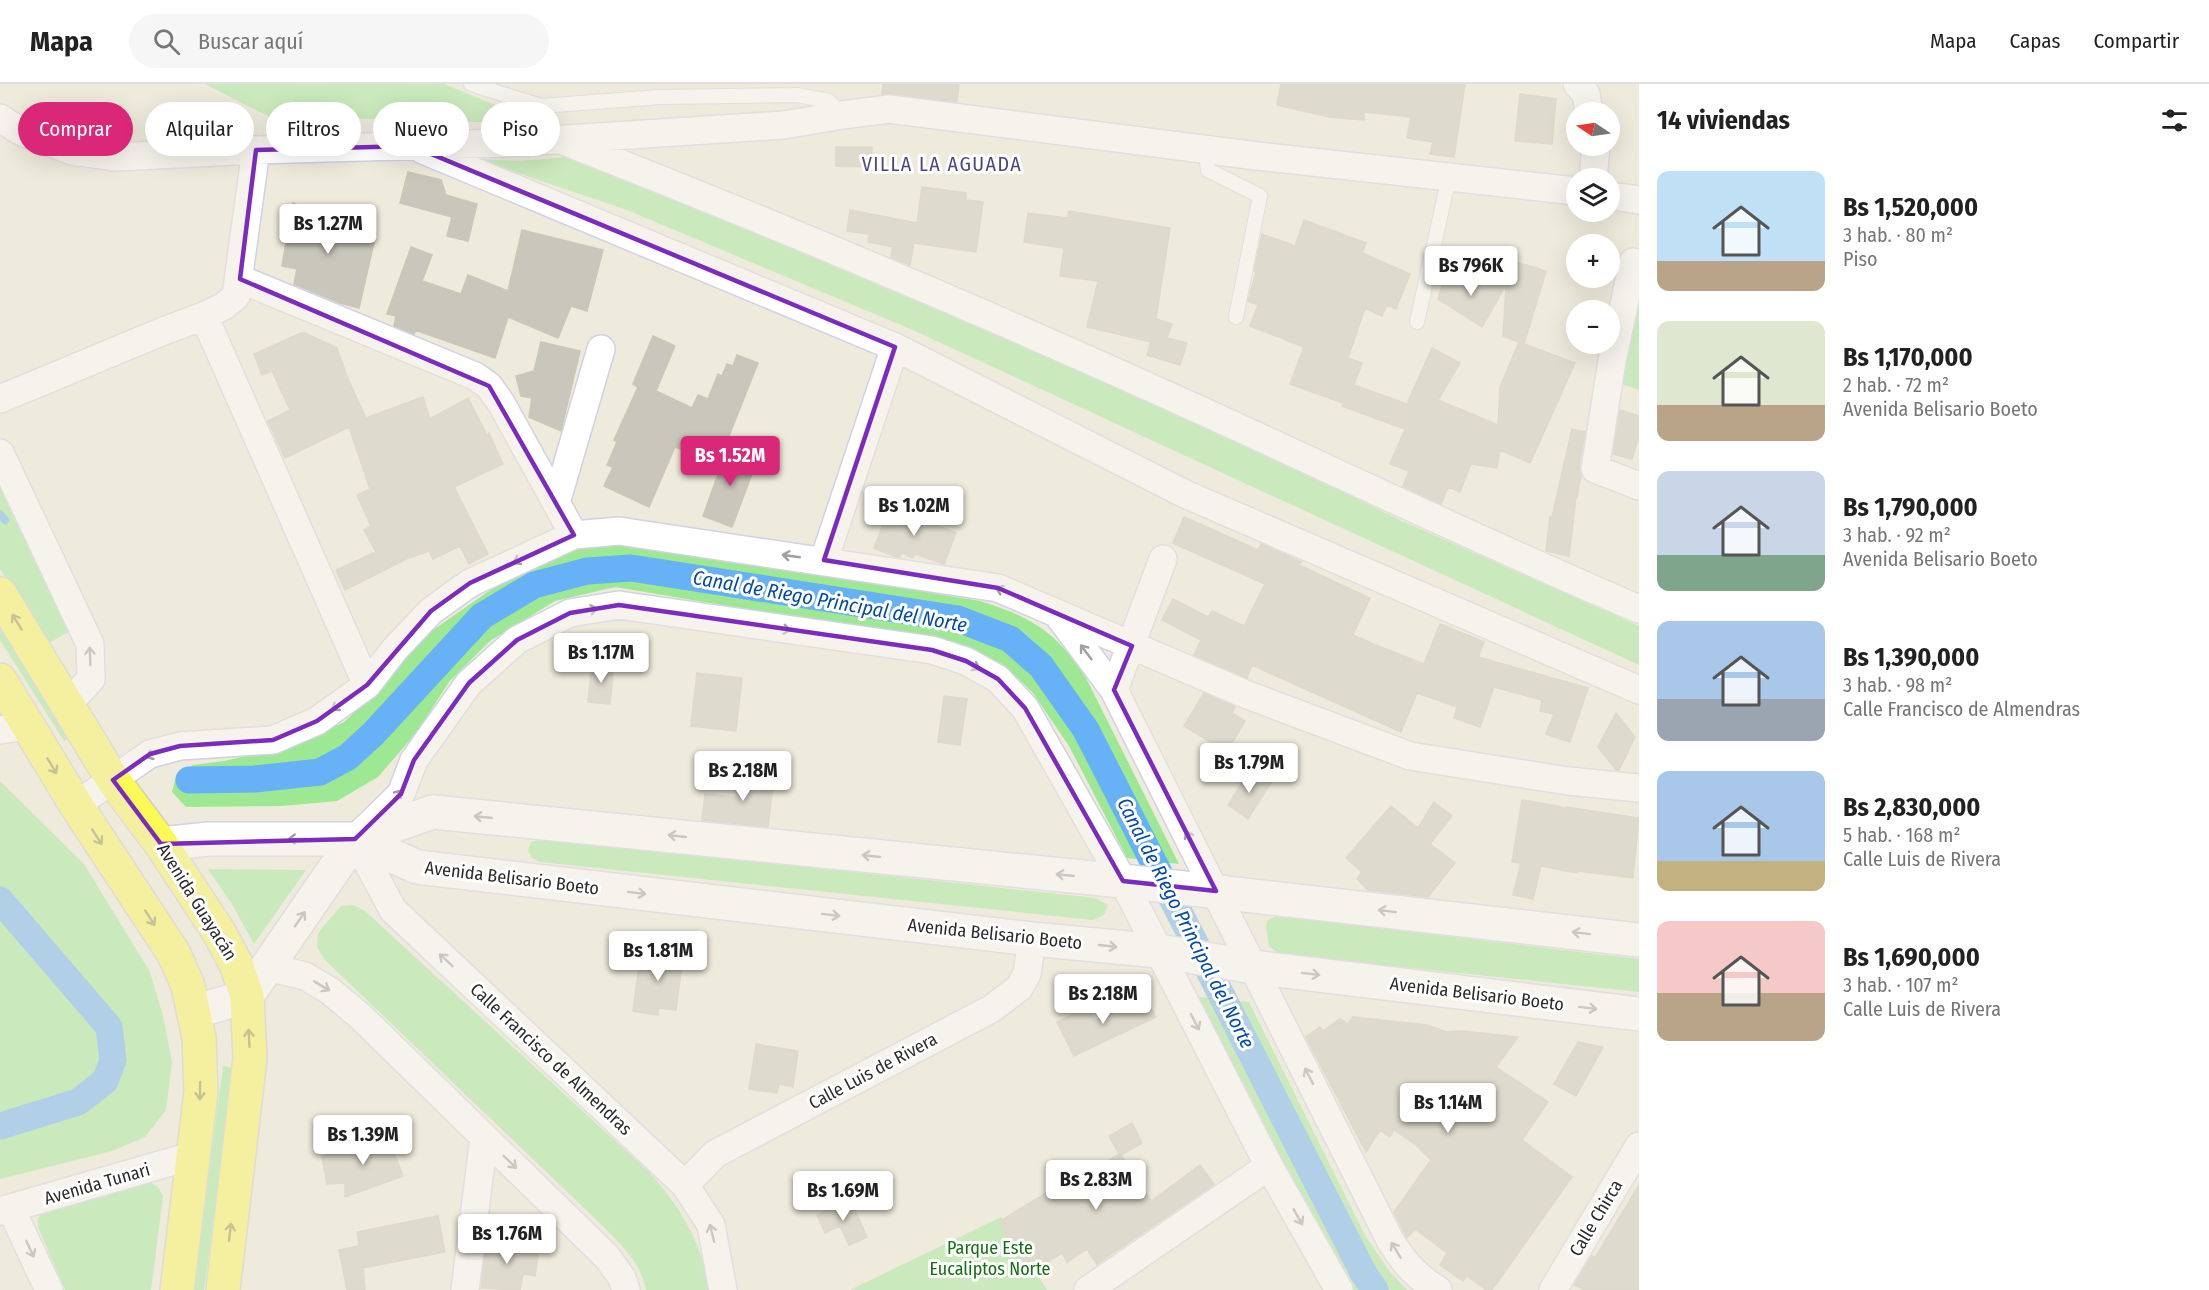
<!DOCTYPE html>
<html lang="es">
<head>
<meta charset="utf-8">
<style>
  :root { --surface:#fff; --page:#f6f6f6; --text:#222; --muted:#767676; --line:#e0e0e0; --accent:#db2777 }
  body { margin:0; font-family:"Fira Sans Condensed",sans-serif; background:var(--page); color:var(--text); height:100vh; display:flex; flex-direction:column; font-size:22px; white-space:nowrap }
  * { box-sizing:border-box; margin:0 }
  p { font-size:20px; color:var(--muted) }
  .icon { flex:none; width:33px; height:33px; fill:none; stroke:currentColor; stroke-width:2; stroke-linecap:round; stroke-linejoin:round }
  .map { position:relative; flex:1; overflow:hidden }
  .side { display:flex; flex-direction:column; background:var(--surface); width:570px }
  .side>* { flex:none }
  .top-card { position:absolute; left:18px; top:18px; width:570px; height:54px; display:flex; gap:12px }
  .needle { width:39px; rotate:283deg }
  .fabs { position:absolute; left:1566px; top:18px; display:grid; gap:12px }
  .fabs a { display:grid; place-items:center; width:54px; height:54px; border-radius:50%; background:var(--surface); box-shadow:0 6px 24px #0002; font-size:30px }
  .price { position:absolute; translate:-50% -51px; padding:0 14px; border-radius:6px; background:#fff; color:#222; font-size:20px; line-height:39px; filter:drop-shadow(0 2px 3px #0008) }
  .price::after { content:''; position:absolute; left:50%; top:36px; width:18px; height:14px; margin-left:-9px; background:inherit; clip-path:polygon(0 0,100% 0,50% 100%) }
  .price.current { background:var(--accent); color:#fff }
  ul { padding:0; list-style:none }
  li { display:flex; align-items:center; gap:18px; height:150px; padding:0 18px }
  li span { display:grid; place-items:center; flex:none; width:168px; height:120px; border-radius:12px; color:#555 }
  li>.icon { margin-inline-start:auto }
  span .icon { width:72px; height:72px; fill:#fffc; stroke-width:1 }
  li b { font-size:26px }
  h2 { display:flex; justify-content:space-between; align-items:center; height:72px; padding:0 18px; font-size:26px }
  .pill { padding:0 21px; border-radius:27px; background:var(--surface); box-shadow:0 6px 24px #0002; font-size:21px; line-height:54px }
  .pill.current { background:var(--accent); color:#fff }
  header { display:flex; align-items:center; gap:36px; box-sizing:border-box; height:84px; padding:0 30px; background:var(--surface); border-bottom:2px solid var(--line) }
  header strong { font-size:28px }
  nav { display:flex; gap:33px; margin-inline-start:auto; font-size:21px }
  .search { width:420px; height:54px; background:var(--page); display:flex; align-items:center; gap:15px; box-sizing:border-box; padding:0 21px; border-radius:33px; color:var(--muted); font-size:22px }
  main { display:flex; flex:1; min-height:0 }
  .map>svg:first-child { display:block }
  .green { fill:#9ee894 }
  .lines { fill:none; stroke-linecap:round; stroke-linejoin:round }
  .stream { stroke:#67b1f7; stroke-width:8 }
  .canal { stroke:#67b1f7; stroke-width:27 }
  .building { fill:#c9c7bb; stroke:#c9c7b5; stroke-width:1.5 }
  .service-casing { stroke:#d2d1e5; stroke-width:16 }
  .minor-casing { stroke:#d2d1e5; stroke-width:30 }
  .tertiary-casing { stroke:#d2d1e5; stroke-width:36 }
  .primary-casing { stroke:#ccc; stroke-width:36 }
  .service { stroke:#fff; stroke-width:14 }
  .minor { stroke:#fff; stroke-width:27 }
  .tertiary { stroke:#fff; stroke-width:33 }
  .primary { stroke:#fbf954; stroke-width:33 }
  .oneway { stroke:#a0a0a0 }
  .oneway2 { stroke:#939240 }
  .marked { fill:none; stroke:#7b2cbf; stroke-width:4.5; stroke-linejoin:round }
  .labels { text-anchor:middle; dominant-baseline:central; stroke-width:6; stroke-linejoin:round; paint-order:stroke }
  .street-label { font-size:18px; fill:#2b2b2b; stroke:#fff }
  .park-label { font-size:18px; fill:#156e16; stroke:#fff }
  .neighbourhood-label { font-size:20px; letter-spacing:1.5px; fill:#4a487f; stroke:#fff }
  .water-label { font-size:20px; font-style:italic; fill:#044aa6; stroke:#fff }
</style>
</head>
<body>
<header>
<strong>Mapa</strong>
<div class="search"><svg class="icon" aria-label="search" viewBox="0 0 24 24"><circle cx="10" cy="10" r="6"/><path d="M15 15l6 6"/></svg>Buscar aquí</div>
<nav><a>Mapa</a><a>Capas</a><a>Compartir</a></nav>
</header>
<main>
<div class="map">
<svg width="1639" height="1206" viewBox="0 0 1639 1206">
  <rect width="100%" height="100%" fill="#eeeadc"/>
  <path class="green" d="M205 0H444L542 40 268 32Z
    M568 73 772 156 1196 336 1402 437 1639 542V581L913 246 627 126 477 75 519 77Z
    M1639 207V306L1619 299Z
    M0 403 70 547 47 560 0 485Z
    M633 459 980 517C1030 532 1058 549 1086 594L1179 780 1127 774 1069 662 1033 609 1004 581 967 562 615 503 555 517 490 557 449 598 416 649 378 693 337 717 282 722 186 723 172 708 176 692 193 681 224 677 300 660 344 638 377 607 429 549 486 509 538 478 586 462Z
    M0 539 72 652 64 657 0 556Z
    M0 697 84 780 150 888 163 932 172 978 166 1026 145 1053 112 1067 0 1095Z
    M544 755 1095 814 1108 821 1104 831 1093 836 541 778 532 774 528 766 531 758Z
    M208 785 306 786 254 860 232 820Z
    M353 821 365 827 648 1087C679 1121 703 1159 709 1206H646C641 1181 626 1166 609 1148L325 876 317 863 318 849 341 822Z
    M1276 832 1639 875V908L1279 870 1269 862 1266 843 1267 837Z
    M1199 913 1249 918 1366 1153 1390 1188 1407 1206H1354L1291 1094Z
    M223 982 234 984 204 1206H194Z
    M148 1097 158 1103 163 1112 151 1206H65L38 1143V1134L44 1127Z
    M1001 1133 1047 1206H850Z"/>
  <g class="lines">
    <path class="stream" d="M0 430 5 436"/>
    <path class="canal" d="M189 696 255 695 320 688 348 673 373 650 482 532 534 501 587 487 631 484 958 535 1010 555 1041 582 1086 646 1364 1190 1375 1206
      M0 816 109 943 113 976 105 997 78 1018 0 1042"/>
  </g>
  <path class="building" d="M883 0H959L957 18 882 10Z
    M1281 0H1465L1454 73 1430 70 1433 58 1407 54 1411 33 1364 28V36L1329 33 1277 21Z
    M1520 10 1556 15 1552 60 1515 57Z
    M836 63H872V83L836 82Z
    M408 88 441 96 446 111 477 120 468 157 447 152 452 133 400 119Z
    M922 103 966 109V116L983 118 976 168 914 159 910 181 891 173 893 163 868 158 869 150 847 147 850 126 917 139Z
    M293 119 376 150 359 224 340 219 294 200 297 185 282 182Z
    M1069 127 1170 144 1156 235 1172 240 1167 254 1187 259 1180 281 1147 271 1151 258 1087 243 1098 197 1060 192 1064 164 1024 158 1028 129 1068 134Z
    M1304 136 1366 159 1362 169 1410 190 1396 225 1387 221 1382 232 1365 224 1348 274 1362 279 1354 301 1407 320 1432 264 1460 279 1438 316 1498 341 1500 303 1519 258 1503 252 1506 203 1513 177 1546 187 1524 260 1575 279 1530 379 1500 366 1497 384 1471 380 1460 408 1448 403 1441 420 1403 402 1409 387 1390 380 1405 345 1342 322 1343 319 1290 300 1304 263 1250 242 1258 221 1248 217 1256 188 1254 187 1262 150 1295 162Z
    M522 146 603 166 587 227 571 222 558 254 508 233 495 274 415 246 414 250 394 242 396 232 387 230 411 163 432 171 422 197 461 210 468 191 508 207Z
    M1446 189 1506 201 1482 243 1438 215Z
    M301 249H305L337 264 348 295 366 334 423 313 430 335 468 314 487 351 489 349 503 380 454 403 488 470 469 480 460 462 433 475 429 467 406 475 345 506 336 486 373 469 377 470 364 446 371 442 357 411 370 405 349 343 285 374 268 337 290 326 272 287 262 291 254 270Z
    M653 252 675 262 656 307 692 324 698 311 708 315 718 290 722 292 727 280 733 282 737 271 758 279 719 377 675 363 649 423 604 402 613 383 607 381 617 358 614 356 638 303 633 300Z
    M541 258 580 267 561 347 529 333 532 314 521 312 516 292 534 287Z
    M1620 326 1639 332V352L1632 375 1613 370Z
    M1572 345 1585 348 1579 383 1581 392 1577 413H1576L1569 472 1546 467 1550 433H1552Z
    M728 363 758 374 732 443 703 432Z
    M890 422 956 449 944 480 915 470 913 474 902 469 900 473H896L874 464Z
    M1184 433 1258 466 1261 460 1288 472 1301 478 1299 481 1370 514 1353 551 1373 560 1424 580 1440 540 1484 558 1478 573 1588 604 1570 658 1546 650 1554 630 1540 627 1542 616 1494 603 1480 643 1454 634 1457 623 1417 609 1401 648 1252 581 1247 594 1194 571 1201 556 1162 536 1173 515 1208 533 1212 527 1244 542 1265 500 1173 459Z
    M592 580 614 582 610 620 588 618Z
    M697 589 742 594 736 647 691 642Z
    M1204 609 1235 623 1232 629 1245 637 1227 668 1184 642Z
    M944 612 967 615 960 661 938 658Z
    M1616 629 1635 653 1619 686H1616L1598 663Z
    M1250 686 1271 699 1248 735 1228 721Z
    M738 689 774 692 768 743 702 736 705 710 736 713Z
    M1522 716 1558 722 1565 725 1566 723 1639 734 1633 794 1578 787 1577 789 1541 782 1533 815 1513 811 1521 779 1512 778Z
    M1434 718 1452 732 1430 760 1455 779 1428 813 1368 806 1357 795 1362 788 1346 774 1391 722 1418 744Z
    M641 867 683 872 676 926 658 924V931L633 927Z
    M1146 913 1156 933 1074 972 1057 938 1088 923 1095 937Z
    M1353 933 1427 941 1447 948 1462 947 1518 953 1496 983 1548 1018 1522 1056 1572 1093 1492 1206H1486L1467 1192 1463 1197 1440 1181 1447 1169 1415 1145 1407 1154 1394 1128 1431 1076 1416 1061 1394 1046 1390 1053 1380 1046 1366 1068 1306 953 1320 943 1323 947 1340 935 1348 940Z
    M1578 958 1603 963 1576 1012 1554 1000Z
    M756 960 798 967 793 1003 779 1000 777 1009 749 1005Z
    M1132 1039 1142 1059 1121 1071 1151 1117 1200 1081 1214 1100 1097 1180 1087 1165 1067 1178 1062 1169 1030 1189 999 1138 1070 1094 1073 1099 1119 1070 1109 1052Z
    M387 1050 403 1092 345 1113V1099L327 1100 322 1073Z
    M1639 1101V1206H1585L1574 1201 1592 1172 1595 1174Z
    M850 1115 867 1153 849 1161 840 1142 825 1149 817 1131Z
    M438 1132 445 1168 363 1184 365 1206H347L339 1166 359 1162 357 1148Z
    M487 1153 512 1156 511 1162 539 1166 535 1192 523 1190 520 1206 481 1204Z"/>
  <g class="lines">
    <g class="service-casing">
      <path id="service" d="M471 0 541 22 660 13 797 11 829 17 842 31
        M1205 65 1208 86 1260 112 1236 233
        M1417 238 1449 93"/>
    </g>
    <g class="minor-casing">
      <path id="minor" d="M1577 0 1586 10 1589 28
        M0 34 20 47 72 67 117 73 256 66 506 59 784 41 842 31 889 25 1257 72 1576 107
        M566 58C783 143 999 234 1211 331 1353 396 1495 464 1639 525
        M423 66 895 263 1185 410 1639 606
        M1593 94 1596 62
        M1610 112 1639 116
        M1633 178 1612 277 1595 385 1639 402
        M240 195 475 292 489 302 501 319 574 451
        M204 232 367 601
        M0 315 161 248 204 232 224 222 236 212 256 66
        M0 369 90 560 91 595 67 621
        M556 419 601 265
        M824 476 895 263
        M1058 531 1114 606 1391 1158C1405 1180 1417 1193 1438 1206
        M1114 606 1163 475
        M0 646 28 642
        M76 721 150 670 180 662 273 656 317 637 367 601 395 565 431 527 470 499 574 451 619 447 998 504 1245 610 1410 672 1568 697 1639 704
        M267 883 305 892 330 907 360 932 607 1173 622 1194 626 1206
        M685 1101 715 1070 991 925 1019 904 1027 890 1032 855
        M11 1125 49 1206
        M0 1127 195 1071
        M465 1206 484 1053
        M723 1206 711 1141 685 1101 393 826 355 755 401 710 414 676 469 599 517 556 570 529 619 521 932 566 966 577 998 595 1025 624 1123 797 1269 1082 1339 1206
        M1088 1206 1269 1082
        M1553 1206 1639 1062"/>
    </g>
    <g class="tertiary-casing">
      <path id="tertiary" d="M355 755 417 783 1032 855 1159 867 1253 883 1639 930
        M161 760 208 755H355L433 728 1123 797 1639 856
        M194 928 247 912 355 755"/>
    </g>
    <g class="primary-casing">
      <path id="primary" d="M0 510 113 696 161 760 220 850 236 880 247 912 250 974 223 1206
        M0 596 76 721 174 870 188 902 199 954 201 1008 177 1206"/>
    </g>
    <use href="#service" class="service"/>
    <use href="#minor" class="minor"/>
    <use href="#tertiary" class="tertiary"/>
    <use href="#primary" class="primary"/>
  </g>
  <defs><path id="oneway-shaft" d="M-6 0H5M1.5-3L5.5 0L1.5 3" fill="none" stroke-width="1.6" stroke-linecap="round" stroke-linejoin="round" transform="scale(1.5)"/></defs>
  <g class="oneway">
    <use href="#oneway-shaft" transform="translate(791 472) rotate(-172)"/>
    <use href="#oneway-shaft" transform="translate(521 475) rotate(155)"/>
    <use href="#oneway-shaft" transform="translate(1004 507) rotate(-159)"/>
    <use href="#oneway-shaft" transform="translate(589 526) rotate(-9)"/>
    <use href="#oneway-shaft" transform="translate(782 545) rotate(8)"/>
    <use href="#oneway-shaft" transform="translate(1086 568) rotate(-127)"/>
    <use href="#oneway-shaft" transform="translate(90 572) rotate(-92)"/>
    <use href="#oneway-shaft" transform="translate(972 581) rotate(29)"/>
    <use href="#oneway-shaft" transform="translate(339 621) rotate(144)"/>
    <use href="#oneway-shaft" transform="translate(154 670) rotate(159)"/>
    <use href="#oneway-shaft" transform="translate(396 713) rotate(-51)"/>
    <use href="#oneway-shaft" transform="translate(483 733) rotate(-174)"/>
    <use href="#oneway-shaft" transform="translate(677 752) rotate(-174)"/>
    <use href="#oneway-shaft" transform="translate(297 755) rotate(180)"/>
    <use href="#oneway-shaft" transform="translate(1190 755) rotate(-117)"/>
    <use href="#oneway-shaft" transform="translate(871 772) rotate(-174)"/>
    <use href="#oneway-shaft" transform="translate(1065 791) rotate(-174)"/>
    <use href="#oneway-shaft" transform="translate(637 809) rotate(7)"/>
    <use href="#oneway-shaft" transform="translate(1387 827) rotate(-173)"/>
    <use href="#oneway-shaft" transform="translate(831 831) rotate(7)"/>
    <use href="#oneway-shaft" transform="translate(300 835) rotate(-55)"/>
    <use href="#oneway-shaft" transform="translate(1581 849) rotate(-173)"/>
    <use href="#oneway-shaft" transform="translate(1108 862) rotate(6)"/>
    <use href="#oneway-shaft" transform="translate(446 876) rotate(-137)"/>
    <use href="#oneway-shaft" transform="translate(1311 890) rotate(7)"/>
    <use href="#oneway-shaft" transform="translate(322 902) rotate(31)"/>
    <use href="#oneway-shaft" transform="translate(1588 924) rotate(7)"/>
    <use href="#oneway-shaft" transform="translate(1195 938) rotate(63)"/>
    <use href="#oneway-shaft" transform="translate(1309 992) rotate(-117)"/>
    <use href="#oneway-shaft" transform="translate(510 1078) rotate(44)"/>
    <use href="#oneway-shaft" transform="translate(1298 1133) rotate(61)"/>
    <use href="#oneway-shaft" transform="translate(712 1149) rotate(-104)"/>
    <use href="#oneway-shaft" transform="translate(30 1165) rotate(65)"/>
    <use href="#oneway-shaft" transform="translate(1396 1166) rotate(-121)"/>
  </g>
  <g class="oneway2">
    <use href="#oneway-shaft" transform="translate(17 538) rotate(-121)"/>
    <use href="#oneway-shaft" transform="translate(52 682) rotate(59)"/>
    <use href="#oneway-shaft" transform="translate(97 753) rotate(57)"/>
    <use href="#oneway-shaft" transform="translate(150 834) rotate(57)"/>
    <use href="#oneway-shaft" transform="translate(249 954) rotate(-93)"/>
    <use href="#oneway-shaft" transform="translate(200 1007) rotate(91)"/>
    <use href="#oneway-shaft" transform="translate(230 1148) rotate(-83)"/>
  </g>
  <path d="M0 0H1639V1206H0ZM412 62 895 263 824 476 998 504 1132 562 1114 606 1216 807 1123 797 1025 624 998 595 966 577 932 566 619 521 570 529 517 556 469 599 414 676 401 710 355 755 161 760 113 696 150 670 180 662 273 656 317 637 367 601 431 527 470 499 574 451 489 302 240 195 256 66Z" fill="#eeeadc" fill-opacity=".55" fill-rule="evenodd"/>
  <path class="marked" d="M412 62 895 263 824 476 998 504 1132 562 1114 606 1216 807 1123 797 1025 624 998 595 966 577 932 566 619 521 570 529 517 556 469 599 414 676 401 710 355 755 161 760 113 696 150 670 180 662 273 656 317 637 367 601 431 527 470 499 574 451 489 302 240 195 256 66Z"/>
  <g class="labels">
    <g class="street-label">
      <text transform="translate(512 794) rotate(7)">Avenida Belisario Boeto</text>
      <text transform="translate(197 818) rotate(58)">Avenida Guayacán</text>
      <text transform="translate(995 850) rotate(6)">Avenida Belisario Boeto</text>
      <text transform="translate(1477 910) rotate(7)">Avenida Belisario Boeto</text>
      <text transform="translate(551 975) rotate(43)">Calle Francisco de Almendras</text>
      <text transform="translate(873 987) rotate(-28)">Calle Luis de Rivera</text>
      <text transform="translate(97 1100) rotate(-16)">Avenida Tunari</text>
      <text transform="translate(1596 1134) rotate(-59)">Calle Chirca</text>
    </g>
    <g class="park-label">
      <text x="990" y="1164">Parque Este<tspan x="990" dy="21">Eucaliptos Norte</tspan></text>
    </g>
    <g class="neighbourhood-label">
      <text x="942" y="80">VILLA LA AGUADA</text>
    </g>
    <g class="water-label">
      <text transform="translate(830 517) rotate(10)">Canal de Riego Principal del Norte</text>
      <text transform="translate(1186 839) rotate(63)">Canal de Riego Principal del Norte</text>
    </g>
  </g>
</svg>
<div class="fabs">
<a><svg class="needle" viewBox="-14 -14 28 28"><path d="M0-13l5 13h-10z" fill="#e53935"/><path d="M0 13l5-13h-10z" fill="#767676"/></svg></a>
<a><svg class="icon" aria-label="layers" viewBox="0 0 24 24"><path d="M12 4l9 5-9 5-9-5zM3 14l9 5 9-5"/></svg></a>
<a>+</a>
<a>−</a>
</div>
<b class="price" style="left:328px;top:171px">Bs 1.27M</b>
<b class="price" style="left:1471px;top:213px">Bs 796K</b>
<b class="price current" style="left:730px;top:403px">Bs 1.52M</b>
<b class="price" style="left:914px;top:453px">Bs 1.02M</b>
<b class="price" style="left:601px;top:600px">Bs 1.17M</b>
<b class="price" style="left:1249px;top:710px">Bs 1.79M</b>
<b class="price" style="left:743px;top:718px">Bs 2.18M</b>
<b class="price" style="left:658px;top:898px">Bs 1.81M</b>
<b class="price" style="left:1103px;top:941px">Bs 2.18M</b>
<b class="price" style="left:1448px;top:1050px">Bs 1.14M</b>
<b class="price" style="left:363px;top:1082px">Bs 1.39M</b>
<b class="price" style="left:1096px;top:1127px">Bs 2.83M</b>
<b class="price" style="left:843px;top:1138px">Bs 1.69M</b>
<b class="price" style="left:507px;top:1181px">Bs 1.76M</b>
<div class="top-card">
<a class="pill current">Comprar</a>
<a class="pill">Alquilar</a>
<a class="pill">Filtros</a>
<a class="pill">Nuevo</a>
<a class="pill">Piso</a>
</div>
</div>
<section class="side">
<h2>14 viviendas<svg class="icon" aria-label="filters" viewBox="0 0 24 24"><path d="M4 7h16M4 17h16"/><circle cx="9" cy="7" r="2"/><circle cx="15" cy="17" r="2"/></svg></h2>
<ul>
<li><span style="background:linear-gradient(#bfe0f5 75%,#b9a48a 0)"><svg class="icon" aria-label="home" viewBox="0 0 24 24"><path d="M3 11l9-7 9 7M6 9v11h12V9"/></svg></span><div><b>Bs 1,520,000</b><p>3 hab. · 80 m²</p><p>Piso</p></div></li>
<li><span style="background:linear-gradient(#dfe7d0 70%,#b9a48a 0)"><svg class="icon" aria-label="home" viewBox="0 0 24 24"><path d="M3 11l9-7 9 7M6 9v11h12V9"/></svg></span><div><b>Bs 1,170,000</b><p>2 hab. · 72 m²</p><p>Avenida Belisario Boeto</p></div></li>
<li><span style="background:linear-gradient(#c9d6e8 70%,#7fa58c 0)"><svg class="icon" aria-label="home" viewBox="0 0 24 24"><path d="M3 11l9-7 9 7M6 9v11h12V9"/></svg></span><div><b>Bs 1,790,000</b><p>3 hab. · 92 m²</p><p>Avenida Belisario Boeto</p></div></li>
<li><span style="background:linear-gradient(#a9c7e8 65%,#9aa5b1 0)"><svg class="icon" aria-label="home" viewBox="0 0 24 24"><path d="M3 11l9-7 9 7M6 9v11h12V9"/></svg></span><div><b>Bs 1,390,000</b><p>3 hab. · 98 m²</p><p>Calle Francisco de Almendras</p></div></li>
<li><span style="background:linear-gradient(#a9c7e8 75%,#c2b280 0)"><svg class="icon" aria-label="home" viewBox="0 0 24 24"><path d="M3 11l9-7 9 7M6 9v11h12V9"/></svg></span><div><b>Bs 2,830,000</b><p>5 hab. · 168 m²</p><p>Calle Luis de Rivera</p></div></li>
<li><span style="background:linear-gradient(#f6c9c9 60%,#b9a48a 0)"><svg class="icon" aria-label="home" viewBox="0 0 24 24"><path d="M3 11l9-7 9 7M6 9v11h12V9"/></svg></span><div><b>Bs 1,690,000</b><p>3 hab. · 107 m²</p><p>Calle Luis de Rivera</p></div></li>
</ul>
</section>
</main>
</body>
</html>
